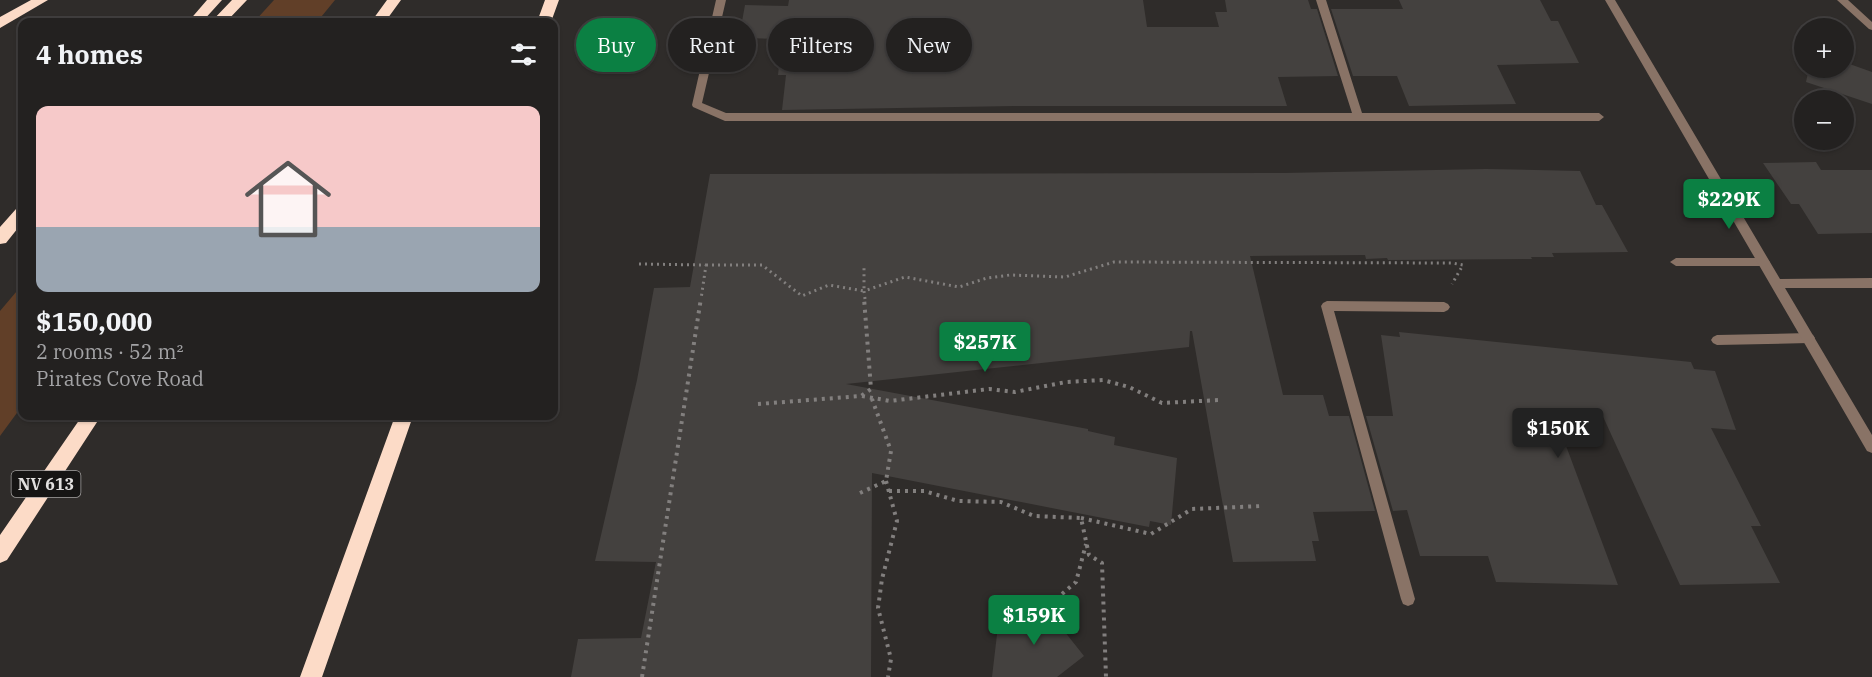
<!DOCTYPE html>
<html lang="en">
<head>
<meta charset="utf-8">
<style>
  :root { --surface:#232120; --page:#2b2929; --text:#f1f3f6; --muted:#a3a3a5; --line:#403e3e; --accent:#0b8043 }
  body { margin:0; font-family:"IBM Plex Serif",serif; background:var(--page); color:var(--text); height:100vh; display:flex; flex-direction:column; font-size:22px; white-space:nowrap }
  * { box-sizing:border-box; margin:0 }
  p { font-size:20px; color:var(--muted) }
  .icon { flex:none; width:33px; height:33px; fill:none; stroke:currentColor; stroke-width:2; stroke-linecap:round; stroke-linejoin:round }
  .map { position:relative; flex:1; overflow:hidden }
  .side { position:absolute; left:18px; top:18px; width:540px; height:402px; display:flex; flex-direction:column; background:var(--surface); border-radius:12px; box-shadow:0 2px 4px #0004,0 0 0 2px var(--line) }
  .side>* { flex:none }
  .banner { position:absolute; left:576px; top:18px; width:570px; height:54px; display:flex; gap:12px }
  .tools { position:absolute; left:1794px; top:18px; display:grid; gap:12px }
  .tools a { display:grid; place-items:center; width:60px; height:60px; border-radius:50%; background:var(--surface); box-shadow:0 2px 4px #0004,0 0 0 2px var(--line); font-size:30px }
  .price { position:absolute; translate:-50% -51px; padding:0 14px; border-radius:6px; background:var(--accent); color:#fff; font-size:20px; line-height:39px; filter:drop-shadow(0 2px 3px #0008) }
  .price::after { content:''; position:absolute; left:50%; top:36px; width:18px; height:14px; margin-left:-9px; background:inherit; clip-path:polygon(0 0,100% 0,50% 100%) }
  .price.current { background:#222; color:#fff }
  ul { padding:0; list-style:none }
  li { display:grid; align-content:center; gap:12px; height:318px; padding:0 18px }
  li span { display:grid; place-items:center; height:186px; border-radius:12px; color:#555 }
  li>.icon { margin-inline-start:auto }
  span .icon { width:108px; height:108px; fill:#fffc; stroke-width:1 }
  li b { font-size:26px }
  h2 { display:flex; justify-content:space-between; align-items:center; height:72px; padding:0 18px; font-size:26px }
  .tag { padding:0 21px; border-radius:27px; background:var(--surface); box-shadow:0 2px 4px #0004,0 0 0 2px var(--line); font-size:21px; line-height:54px }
  .tag.current { background:var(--accent); color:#fff }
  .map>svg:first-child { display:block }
  .green { fill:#613f28 }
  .building { fill:#44413f }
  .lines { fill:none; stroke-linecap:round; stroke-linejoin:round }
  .path-far1 { stroke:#827f7e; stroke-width:3; stroke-dasharray:2 4; stroke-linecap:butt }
  .path { stroke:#827f7e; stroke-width:4; stroke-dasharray:3 5; stroke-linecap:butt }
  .lane { fill:#897366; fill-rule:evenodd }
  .street { fill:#897366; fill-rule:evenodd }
  .highway { fill:#fcdbc7; fill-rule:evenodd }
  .labels { text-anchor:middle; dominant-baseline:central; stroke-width:6; stroke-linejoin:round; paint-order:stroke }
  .shield { fill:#161514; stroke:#a5a3a2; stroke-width:1.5 }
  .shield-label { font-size:16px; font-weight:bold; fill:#e2e0df }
</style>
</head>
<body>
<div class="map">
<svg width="1872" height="677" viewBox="0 0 1872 677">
  <rect width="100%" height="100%" fill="#2f2c2a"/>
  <path class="green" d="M274 0H335L317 22H254Z
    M22 285V406L0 436V311Z"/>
  <path class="building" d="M789 0H1143L1147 27H1219L1215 12H1227L1225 0H1308L1311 9H1317L1338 76 1278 77 1287 106H1014L782 110 786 75H778L782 39 739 38 745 5 788 6Z
    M1399 0H1540L1551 21H1558L1579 63 1497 65 1516 104 1409 106 1397 76H1353L1331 9H1403Z
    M1844 62 1872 72V104L1806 82 1809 68H1844Z
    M1816 162 1821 170H1872V233L1818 234 1799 204H1791L1763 163Z
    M1486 169 1580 171 1596 205H1602L1628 252 1552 253 1554 257H1531L1532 259 1388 260 1387 258 1366 259 1365 255 1250 256 1283 395H1323L1329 416H1349L1375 511 1313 512 1319 541H1312L1316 561 1233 562 1192 331H1190L1189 347 846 384 1088 429V431L1115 437 1114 445 1177 458 1171 525 1150 521 1149 527 872 473 871 677H571L578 639 641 638 656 562 595 561 637 380 654 288 690 287 710 174 1284 173Z
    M1399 332 1691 362 1694 369 1715 371 1736 430 1711 428 1761 526H1751L1780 583 1680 585 1600 410 1559 427 1618 585 1496 582 1488 556H1420L1407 510 1393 511 1366 416H1393L1381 335 1400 337Z
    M1028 606 1062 613 1057 622 1084 656 1057 677H992L998 626Z"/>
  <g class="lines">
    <path class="path-far1" d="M639 264 706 265 701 299
      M706 265H762L802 296 829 285 864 291V265
      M865 299 864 291 905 277 959 287 987 278 1010 275 1065 277 1114 262 1452 263 1463 265 1452 284"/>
    <path class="path" d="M862 396 890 401 989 389 1015 392 1066 382 1103 380 1129 387 1162 403 1220 400
      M758 404 861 396 871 389 864 298
      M886 481 897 521 882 579 878 608 891 659 888 677
      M889 491H924L958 501 1001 502 1034 516 1081 518 1089 555 1102 563 1106 677
      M860 493 886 481 891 451 872 399
      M1081 518 1151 534 1192 509 1262 506
      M1062 594 1076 582 1086 544
      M642 677 701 298"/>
    <path class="lane" d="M1837 0H1848L1872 22V30L1869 29Z
      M1676 258H1764L1770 262 1764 266H1676L1670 262Z
      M1327 301 1444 302 1448 304 1450 307 1448 310 1444 312 1334 311 1415 599 1413 604 1408 606 1403 604 1401 599 1321 306 1323 303Z
      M1809 333 1813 335 1815 338 1813 341 1809 343 1717 345 1713 343 1711 340 1713 337 1717 335Z"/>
    <path class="street" d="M716 0H726L702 103 726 113H1352L1316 0H1326L1362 113H1599L1604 117 1599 121H725L693 107 692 105Z
      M1605 0H1615L1780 279 1872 278V288H1785L1872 435V453L1867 451Z"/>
    <path class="highway" d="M31 0H48L0 28V17Z
      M207 0H222L202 22H188Z
      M232 0H247L226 22H211Z
      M387 0H401L385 22H371Z
      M545 0H559L551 22H537Z
      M22 207V223L6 243 0 244V227L16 209Z
      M82 416H101L7 560 0 563V535Z
      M395 416H413L322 677H300Z"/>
  </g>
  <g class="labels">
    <rect class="shield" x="11.5" y="471" width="69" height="26" rx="4.5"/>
    <g class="shield-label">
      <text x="46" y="484">NV 613</text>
    </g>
  </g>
</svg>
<div class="tools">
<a>+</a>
<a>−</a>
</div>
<b class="price" style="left:1729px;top:230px">$229K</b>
<b class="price" style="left:985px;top:373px">$257K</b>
<b class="price current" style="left:1558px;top:459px">$150K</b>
<b class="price" style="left:1034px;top:646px">$159K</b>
<div class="banner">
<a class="tag current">Buy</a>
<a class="tag">Rent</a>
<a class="tag">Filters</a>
<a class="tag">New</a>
</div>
<section class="side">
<h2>4 homes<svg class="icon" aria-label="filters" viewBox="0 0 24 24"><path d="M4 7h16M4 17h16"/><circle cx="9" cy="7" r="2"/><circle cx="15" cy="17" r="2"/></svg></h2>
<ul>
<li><span style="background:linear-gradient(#f6c9c9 65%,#9aa5b1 0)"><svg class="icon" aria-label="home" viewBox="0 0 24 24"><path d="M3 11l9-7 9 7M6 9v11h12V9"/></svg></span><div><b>$150,000</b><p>2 rooms · 52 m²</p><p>Pirates Cove Road</p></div></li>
</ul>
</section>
</div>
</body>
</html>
